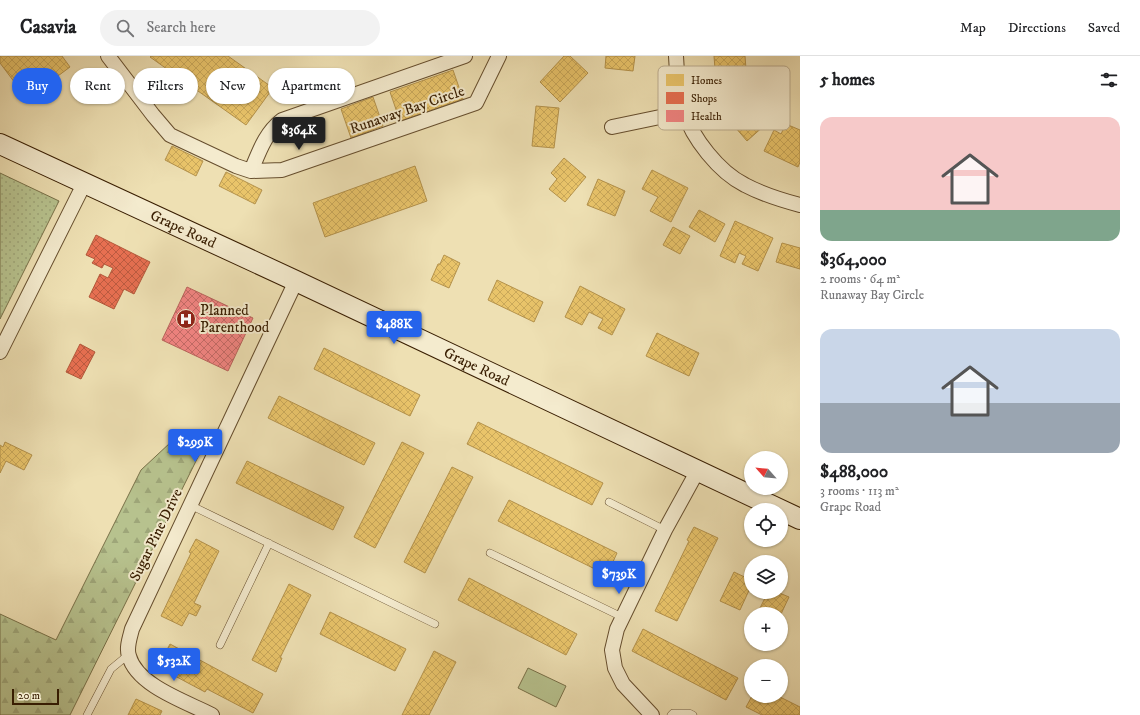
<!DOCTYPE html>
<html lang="en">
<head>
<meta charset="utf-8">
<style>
  :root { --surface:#fff; --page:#f2f2f2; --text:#202124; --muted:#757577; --line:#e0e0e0; --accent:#2563eb }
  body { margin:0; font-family:"IM FELL DW Pica",serif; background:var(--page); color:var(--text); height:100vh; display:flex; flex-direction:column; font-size:15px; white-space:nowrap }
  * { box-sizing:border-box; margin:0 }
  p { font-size:13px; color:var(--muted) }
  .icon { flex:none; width:22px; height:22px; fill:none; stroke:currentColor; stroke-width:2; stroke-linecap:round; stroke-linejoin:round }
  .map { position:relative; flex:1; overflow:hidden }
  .details { display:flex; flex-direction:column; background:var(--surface); width:340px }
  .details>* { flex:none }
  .banner { position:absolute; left:12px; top:12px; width:380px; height:36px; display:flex; gap:8px }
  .needle { width:26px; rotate:297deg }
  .controls { position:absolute; left:744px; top:395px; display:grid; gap:8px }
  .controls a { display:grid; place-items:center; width:44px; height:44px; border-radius:50%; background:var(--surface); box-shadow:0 1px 3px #0004; font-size:20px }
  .scale { position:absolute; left:12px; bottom:10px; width:47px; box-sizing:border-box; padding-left:4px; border:2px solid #391e02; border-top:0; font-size:11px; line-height:14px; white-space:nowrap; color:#391e02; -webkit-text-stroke:3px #f4ebce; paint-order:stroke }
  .price { position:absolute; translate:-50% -34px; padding:0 9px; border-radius:4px; background:var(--accent); color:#fff; font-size:13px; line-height:26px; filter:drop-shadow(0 1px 2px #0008) }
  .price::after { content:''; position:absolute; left:50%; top:24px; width:12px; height:9px; margin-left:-6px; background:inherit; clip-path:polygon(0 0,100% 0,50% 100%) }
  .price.selected { background:#222; color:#fff }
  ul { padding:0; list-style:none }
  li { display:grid; align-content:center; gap:8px; height:212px; padding:0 20px }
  li span { display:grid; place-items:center; height:124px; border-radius:12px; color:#555 }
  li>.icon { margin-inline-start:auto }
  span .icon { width:72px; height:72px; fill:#fffc; stroke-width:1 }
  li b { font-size:17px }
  h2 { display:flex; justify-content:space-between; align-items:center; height:48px; padding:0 20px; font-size:17px }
  .pill { padding:0 14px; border-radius:18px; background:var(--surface); box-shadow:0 1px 3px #0004; font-size:14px; line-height:36px }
  .pill.selected { background:var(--accent); color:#fff }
  header { display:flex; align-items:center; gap:24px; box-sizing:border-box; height:56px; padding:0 20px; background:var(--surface); border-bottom:1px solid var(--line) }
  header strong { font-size:19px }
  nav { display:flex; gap:22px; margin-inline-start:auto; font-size:14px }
  .search { width:280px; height:36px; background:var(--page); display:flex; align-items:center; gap:10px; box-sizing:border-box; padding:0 14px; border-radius:22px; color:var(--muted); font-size:15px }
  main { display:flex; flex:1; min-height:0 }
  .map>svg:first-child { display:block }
  .grass { fill:url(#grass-dots); stroke:#787048 }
  .forest { fill:url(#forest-firs); stroke:#787048 }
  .pitch { fill:#b7c28e; stroke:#787048 }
  .homes { fill:url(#homes-cross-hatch); stroke:#b4924b }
  .shops { fill:url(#shops-cross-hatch); stroke:#b35739 }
  .health { fill:url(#health-cross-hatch); stroke:#ba655c }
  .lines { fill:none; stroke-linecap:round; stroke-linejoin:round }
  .lane-casing { stroke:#664e2e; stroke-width:8 }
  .street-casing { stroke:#664e2e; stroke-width:16 }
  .secondary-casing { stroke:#391e02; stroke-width:22 }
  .lane { stroke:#f4ebce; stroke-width:7 }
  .street { stroke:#f4ebce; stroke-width:14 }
  .secondary { stroke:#f4ebce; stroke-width:20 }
  .labels { text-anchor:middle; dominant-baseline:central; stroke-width:4; stroke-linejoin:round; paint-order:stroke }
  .street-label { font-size:15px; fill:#391e02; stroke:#f4ebce }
  .poi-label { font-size:15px; fill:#391e02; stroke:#f4ebce; text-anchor:start }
  .key { fill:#f4ebce; stroke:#bcae91; stroke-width:1 }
  .key-label { font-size:11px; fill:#391e02 }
</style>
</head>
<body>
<header>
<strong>Casavia</strong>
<div class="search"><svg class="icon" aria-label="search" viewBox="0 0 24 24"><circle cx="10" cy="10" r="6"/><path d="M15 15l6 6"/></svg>Search here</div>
<nav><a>Map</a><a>Directions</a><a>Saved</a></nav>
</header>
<main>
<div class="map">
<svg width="800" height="659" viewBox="0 0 800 659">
  <defs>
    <pattern id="grass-dots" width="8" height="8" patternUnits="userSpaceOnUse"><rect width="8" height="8" fill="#b7c28e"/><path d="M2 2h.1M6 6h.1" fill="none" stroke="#9ea679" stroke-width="1.8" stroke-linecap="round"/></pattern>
    <pattern id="forest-firs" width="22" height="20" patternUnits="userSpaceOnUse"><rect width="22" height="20" fill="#b7c28e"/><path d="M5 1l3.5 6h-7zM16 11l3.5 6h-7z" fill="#9ea679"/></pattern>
    <pattern id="homes-cross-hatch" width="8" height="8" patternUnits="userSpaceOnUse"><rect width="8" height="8" fill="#e9c46a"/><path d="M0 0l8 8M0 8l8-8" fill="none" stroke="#c9a85a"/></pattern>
    <pattern id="shops-cross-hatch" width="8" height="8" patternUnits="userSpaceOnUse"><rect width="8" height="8" fill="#e76f51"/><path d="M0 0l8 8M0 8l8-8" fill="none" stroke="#bc5b41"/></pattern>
    <pattern id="health-cross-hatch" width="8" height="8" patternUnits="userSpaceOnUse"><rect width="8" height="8" fill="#f28482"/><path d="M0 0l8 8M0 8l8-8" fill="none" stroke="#c56b68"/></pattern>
  </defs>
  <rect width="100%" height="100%" fill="#eee0b3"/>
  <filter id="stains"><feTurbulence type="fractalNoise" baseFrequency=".005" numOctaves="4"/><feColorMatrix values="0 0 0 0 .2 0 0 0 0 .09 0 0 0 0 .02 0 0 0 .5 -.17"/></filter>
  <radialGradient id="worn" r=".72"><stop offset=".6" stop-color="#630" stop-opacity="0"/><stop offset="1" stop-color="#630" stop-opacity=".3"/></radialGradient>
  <path class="grass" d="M0 117 59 145 0 263Z"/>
  <path class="forest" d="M171 386 199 399 70 659H0V558L56 584 141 414Z"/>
  <path class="pitch" d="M528 612 566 630 556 651 518 632Z"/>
  <path class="homes" d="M0 0H62L70 11 27 43 0 7Z
    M151 0H228L273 32 246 69 150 1Z
    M564 0H570L588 17 560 46 540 26Z
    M606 0H635L633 15 605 12Z
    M714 0H745L747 26 738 27V36L717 38Z
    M453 14 463 43 400 65 390 36Z
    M373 41 383 70 351 82 341 53Z
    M738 42 744 48 749 44 755 51 761 46 774 61 747 85 722 56Z
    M536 50 559 52 554 92 532 90Z
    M786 68 800 74V106L798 111 764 95 774 74 781 78Z
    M172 90 203 105 196 120 165 104Z
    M564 102 586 121 565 146 549 133 557 123 551 117Z
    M415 110 427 145 325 181 313 147Z
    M652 114 688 132 671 166 650 155 658 141 642 133Z
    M226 116 262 134 255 148 219 130Z
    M598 123 625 135 615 160 587 149Z
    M699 154 725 168 715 186 689 171Z
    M735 165 773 182 758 215 742 208 746 200 739 197 735 207 720 200Z
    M673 171 690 180 680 198 663 189Z
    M782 187 800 192V213L776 206Z
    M444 199 460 207 449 232 431 224 438 208H440Z
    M497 224 543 246 534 266 488 244Z
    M580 230 625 253 612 279 598 272 603 263 589 256 582 269 565 261Z
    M657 277 699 297 689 320 646 300Z
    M324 292 420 339 410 360 314 313Z
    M279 340 375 387 364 409 268 362Z
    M478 366 603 427 592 449 467 388Z
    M5 386 32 399 24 414 6 405 0 417V389L3 391Z
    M402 386 424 397 375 492 354 481Z
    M247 405 344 451 333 474 236 427Z
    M452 411 473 421 425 517 404 506Z
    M509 444 617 497 607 519 498 465Z
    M694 471 718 482 677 565 655 555 689 485 687 484Z
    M196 483 219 495 194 547 201 550 196 560 189 557 182 570 161 560 191 497 189 496Z
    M734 516 751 524V530L740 554 720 545Z
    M469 522 577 578 566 599 458 544Z
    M289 528 311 539 280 602H282L276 616 252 604Z
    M768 536H777L789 541 781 558H757Z
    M330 556 406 593 395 615 320 578Z
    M643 573 738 622 726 644 632 595Z
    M170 588 263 638 253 657 207 633 205 636 158 611Z
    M434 595 456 606 429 659H402Z
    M752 640H778L800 651V659H762L746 651Z
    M136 643 162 655 160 659H128Z"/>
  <path class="shops" d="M96 179 150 206 134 238 124 233 114 253 89 241 100 218 108 222 113 212 104 208 102 212 92 207 95 203 86 199Z
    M80 288 95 296 81 323 66 316Z"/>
  <path class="health" d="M187 231 253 262 228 315 162 284Z"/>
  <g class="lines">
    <g class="lane-casing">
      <path id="lane" d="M609 446 665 474
        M190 449 435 568
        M490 497 622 561
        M220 589 269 487
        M87 659 111 613 128 599
        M671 659 673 657H689L693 659"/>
    </g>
    <g class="street-casing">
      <path id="street" d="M108 0 153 59 170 79 236 110 251 115 282 114 476 47 499 0
        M676 0C677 18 678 37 684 55 692 82 719 116 745 129 762 138 781 144 800 149
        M612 71 684 56
        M251 115C259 96 265 77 282 64L465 0
        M0 296 84 128
        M212 659C187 646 137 630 129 600 126 592 130 581 132 573L296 225
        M652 659 623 628 615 612 612 594 617 573 665 474 698 414"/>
    </g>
    <g class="secondary-casing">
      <g id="secondary">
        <path id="s1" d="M0 88 296 225 800 463"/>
      </g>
    </g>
    <use href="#lane" class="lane"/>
    <use href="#street" class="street"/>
    <use href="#secondary" class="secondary"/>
  </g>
  <defs>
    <g id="hospital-disc" transform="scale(1)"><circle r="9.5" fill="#8f2418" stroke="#f4ebce"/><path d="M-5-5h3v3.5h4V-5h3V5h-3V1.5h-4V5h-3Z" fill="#fff"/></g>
  </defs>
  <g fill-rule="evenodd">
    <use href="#hospital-disc" x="186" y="263"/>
  </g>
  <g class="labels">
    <g class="street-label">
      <text transform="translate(407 54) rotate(-19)">Runaway Bay Circle</text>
      <text stroke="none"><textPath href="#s1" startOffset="202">Grape Road</textPath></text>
      <text stroke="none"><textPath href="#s1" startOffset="526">Grape Road</textPath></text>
      <text transform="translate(156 479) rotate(-64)">Sugar Pine Drive</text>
    </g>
    <g class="poi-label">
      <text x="200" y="254">Planned<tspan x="200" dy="17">Parenthood</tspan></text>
    </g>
  </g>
  <rect x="658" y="10" width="132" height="64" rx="6" class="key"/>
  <rect x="666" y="18" width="18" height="12" fill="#e9c46a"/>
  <rect x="666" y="36" width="18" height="12" fill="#e76f51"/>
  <rect x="666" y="54" width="18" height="12" fill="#f28482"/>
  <g class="key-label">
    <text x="691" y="28">Homes</text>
    <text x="691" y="46">Shops</text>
    <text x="691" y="64">Health</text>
  </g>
  <rect width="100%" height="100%" filter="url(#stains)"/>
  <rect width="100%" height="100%" fill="url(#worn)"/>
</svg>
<div class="controls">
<a><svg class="needle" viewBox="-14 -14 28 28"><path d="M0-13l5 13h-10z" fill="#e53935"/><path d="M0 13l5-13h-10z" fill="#757577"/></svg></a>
<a><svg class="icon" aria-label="locate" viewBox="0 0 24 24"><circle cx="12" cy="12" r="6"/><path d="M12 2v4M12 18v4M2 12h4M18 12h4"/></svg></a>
<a><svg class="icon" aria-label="layers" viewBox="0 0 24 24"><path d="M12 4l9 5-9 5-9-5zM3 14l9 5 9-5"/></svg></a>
<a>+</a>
<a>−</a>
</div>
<div class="scale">20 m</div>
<b class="price selected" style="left:299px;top:95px">$364K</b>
<b class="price" style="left:394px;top:289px">$488K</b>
<b class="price" style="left:195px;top:407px">$299K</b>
<b class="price" style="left:619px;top:539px">$739K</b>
<b class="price" style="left:174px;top:626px">$532K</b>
<div class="banner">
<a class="pill selected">Buy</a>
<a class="pill">Rent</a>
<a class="pill">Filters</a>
<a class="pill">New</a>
<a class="pill">Apartment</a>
</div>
</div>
<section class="details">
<h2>5 homes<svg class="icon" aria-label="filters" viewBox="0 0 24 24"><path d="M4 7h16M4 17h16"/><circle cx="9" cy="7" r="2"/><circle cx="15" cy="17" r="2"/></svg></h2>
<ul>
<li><span style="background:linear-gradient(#f6c9c9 75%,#7fa58c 0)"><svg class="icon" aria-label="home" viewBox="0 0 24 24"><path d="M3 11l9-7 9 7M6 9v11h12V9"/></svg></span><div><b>$364,000</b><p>2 rooms · 64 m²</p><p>Runaway Bay Circle</p></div></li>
<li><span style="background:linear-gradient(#c9d6e8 60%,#9aa5b1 0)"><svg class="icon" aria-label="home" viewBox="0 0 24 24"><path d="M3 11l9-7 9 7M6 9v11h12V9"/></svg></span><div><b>$488,000</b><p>3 rooms · 113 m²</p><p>Grape Road</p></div></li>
</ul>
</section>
</main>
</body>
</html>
